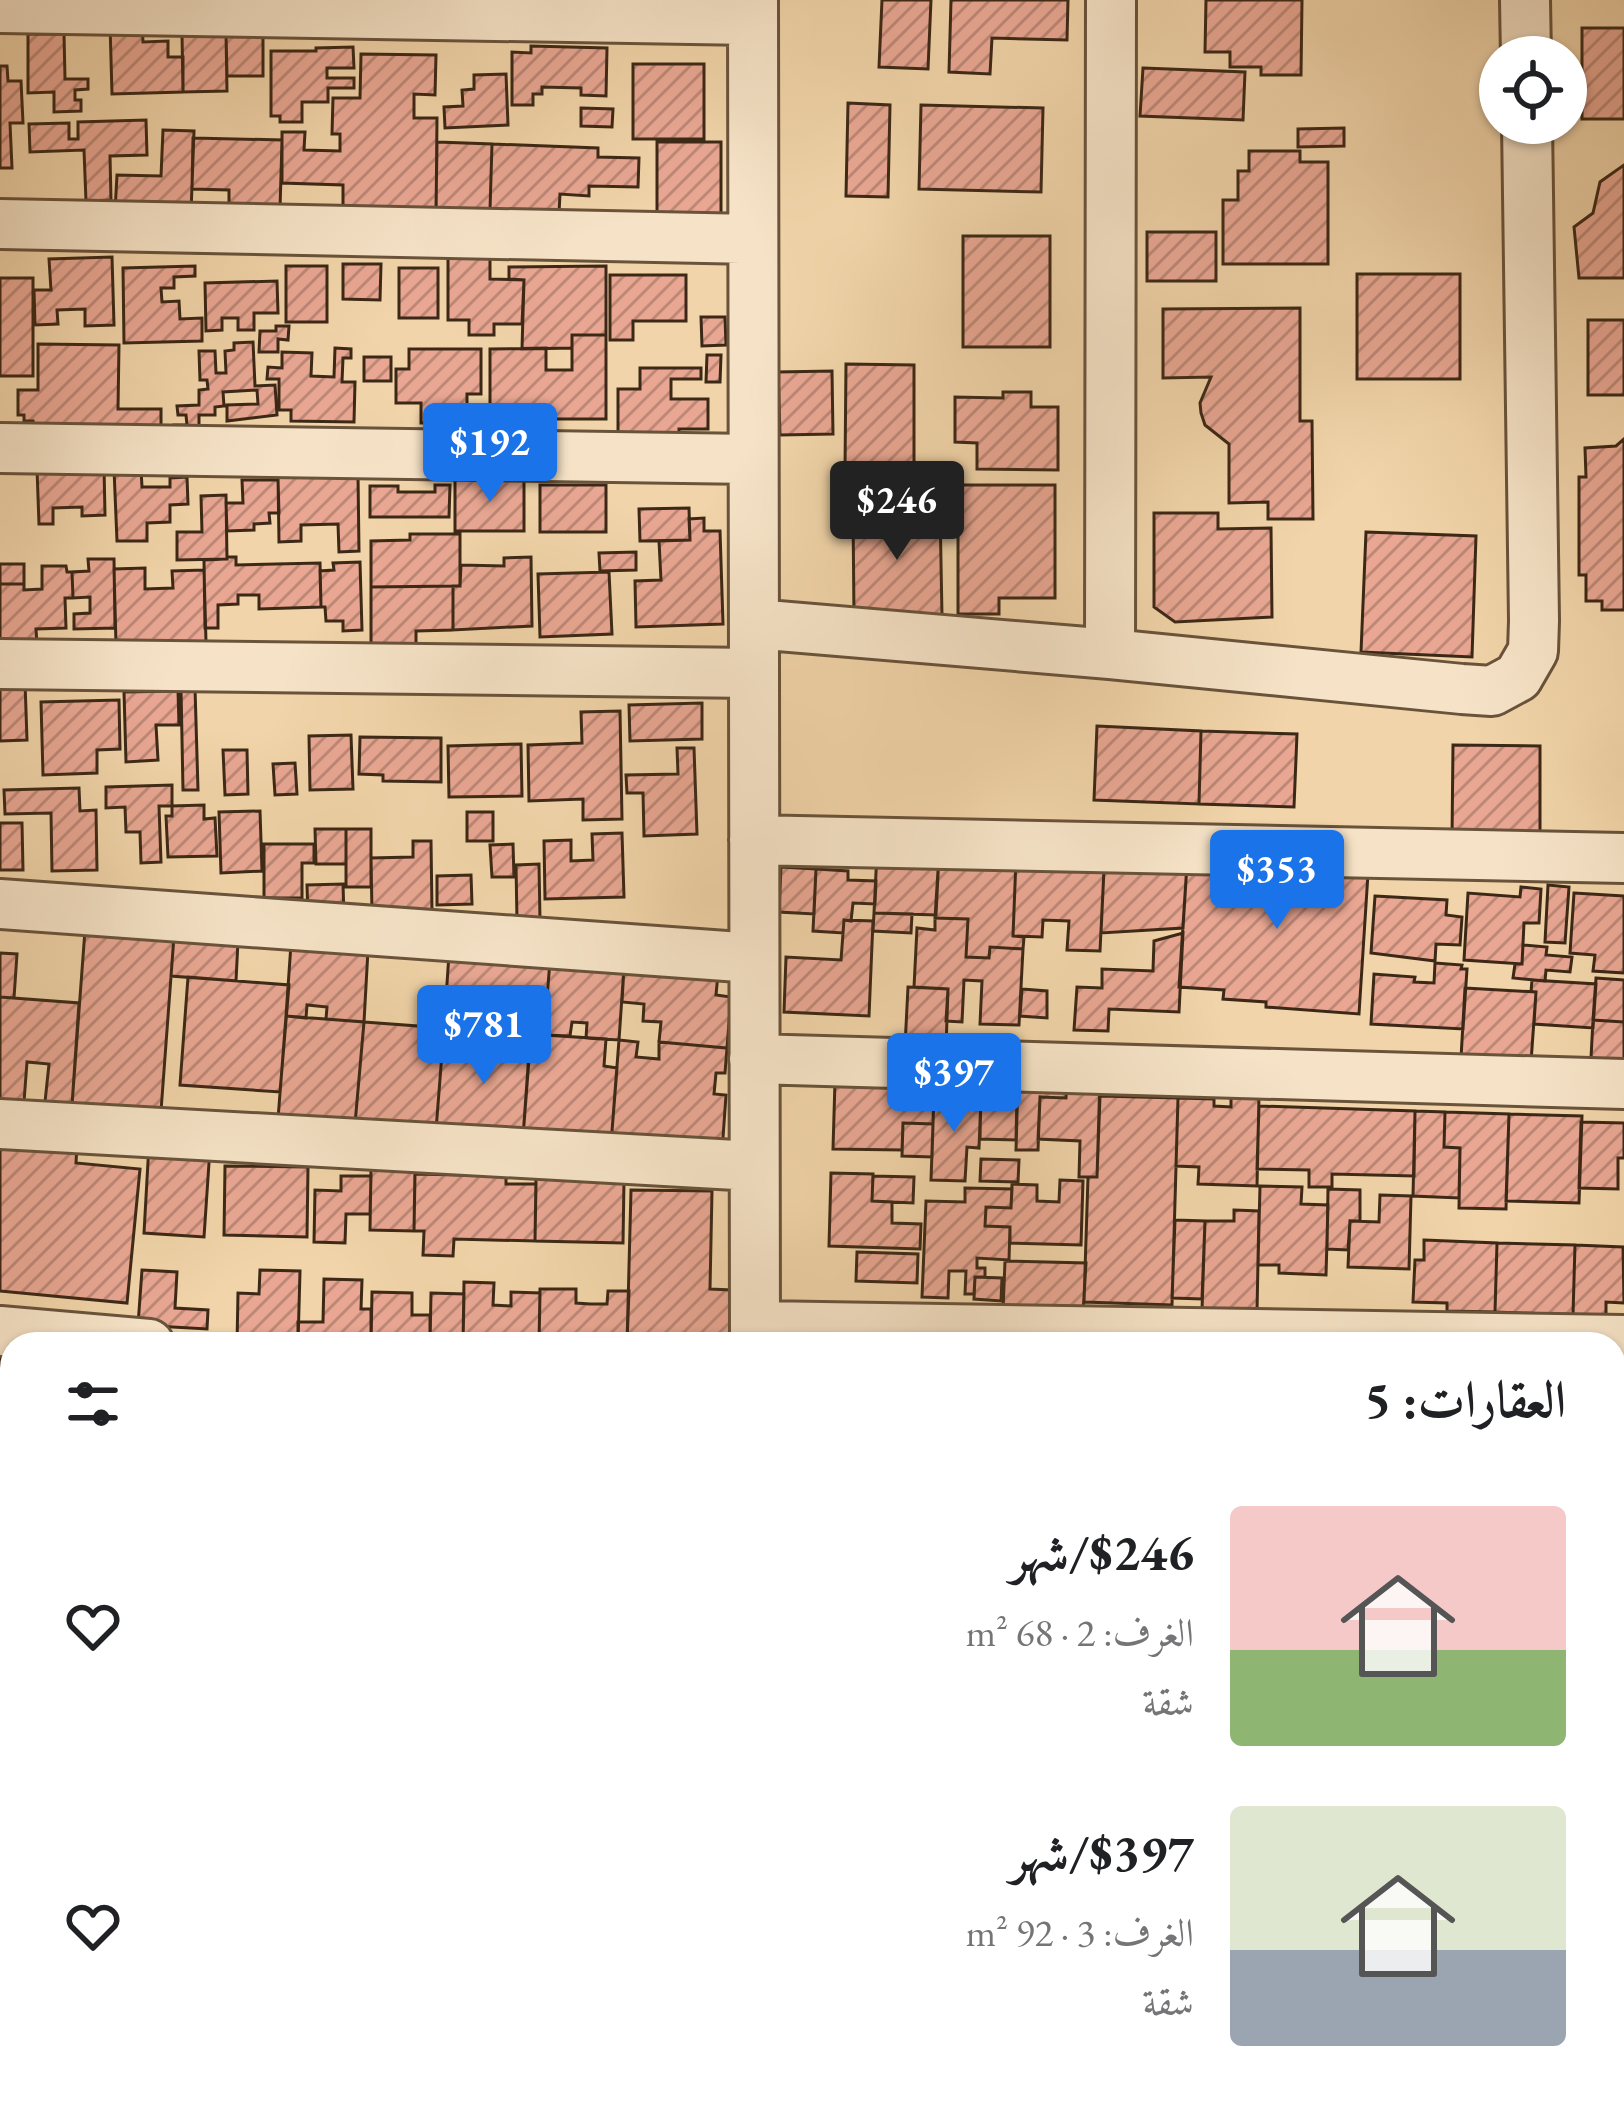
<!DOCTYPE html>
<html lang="ar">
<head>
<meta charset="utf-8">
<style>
  :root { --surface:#fff; --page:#f2f2f2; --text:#202124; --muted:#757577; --accent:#1a73e8 }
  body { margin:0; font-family:"EB Garamond",Amiri,serif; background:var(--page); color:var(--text); direction:rtl; height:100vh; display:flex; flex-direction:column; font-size:45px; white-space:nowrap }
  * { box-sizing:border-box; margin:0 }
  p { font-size:39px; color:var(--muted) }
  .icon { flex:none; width:66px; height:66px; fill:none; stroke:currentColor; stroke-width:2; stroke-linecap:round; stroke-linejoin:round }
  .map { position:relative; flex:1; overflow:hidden; direction:ltr }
  .side { position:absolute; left:0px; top:1332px; width:1626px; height:771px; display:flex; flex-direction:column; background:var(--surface); border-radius:36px 36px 0 0; box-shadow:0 3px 9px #0004; direction:rtl }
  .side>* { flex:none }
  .buttons { position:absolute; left:1479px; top:36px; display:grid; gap:24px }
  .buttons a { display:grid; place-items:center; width:108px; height:108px; border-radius:50%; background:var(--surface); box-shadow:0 3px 9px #0004; font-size:60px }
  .price { position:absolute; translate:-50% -102px; padding:0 27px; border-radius:12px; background:var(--accent); color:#fff; font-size:39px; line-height:78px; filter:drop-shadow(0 3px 6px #0008) }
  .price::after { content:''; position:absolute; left:50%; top:72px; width:36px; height:27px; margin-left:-18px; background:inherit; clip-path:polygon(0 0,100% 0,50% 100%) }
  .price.selected { background:#222; color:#fff }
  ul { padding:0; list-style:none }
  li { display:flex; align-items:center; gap:36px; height:300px; padding:0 60px }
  li span { display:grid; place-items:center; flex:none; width:336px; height:240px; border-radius:12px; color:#555 }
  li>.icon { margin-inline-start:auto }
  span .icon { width:144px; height:144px; fill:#fffc; stroke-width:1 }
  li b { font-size:51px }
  h2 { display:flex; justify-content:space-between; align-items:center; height:144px; padding:0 60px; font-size:51px }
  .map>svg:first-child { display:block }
  .garden { fill:#b7bd8a; stroke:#7a7250; stroke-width:3 }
  .building { fill:url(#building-hatch); stroke:#3c2816; stroke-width:3 }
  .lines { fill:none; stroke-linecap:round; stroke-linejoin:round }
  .street-casing { stroke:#69533b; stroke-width:54 }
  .street { stroke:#f6e3c7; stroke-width:48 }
</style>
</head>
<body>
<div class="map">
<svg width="1624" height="2102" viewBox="0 0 1624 2102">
  <defs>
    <pattern id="building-hatch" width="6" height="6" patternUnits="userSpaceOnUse" patternTransform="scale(3)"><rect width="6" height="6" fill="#e9a793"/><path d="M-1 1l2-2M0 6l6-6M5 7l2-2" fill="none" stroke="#be8877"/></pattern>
  </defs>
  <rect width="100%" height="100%" fill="#f1d4a9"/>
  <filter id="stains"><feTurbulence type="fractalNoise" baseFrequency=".00167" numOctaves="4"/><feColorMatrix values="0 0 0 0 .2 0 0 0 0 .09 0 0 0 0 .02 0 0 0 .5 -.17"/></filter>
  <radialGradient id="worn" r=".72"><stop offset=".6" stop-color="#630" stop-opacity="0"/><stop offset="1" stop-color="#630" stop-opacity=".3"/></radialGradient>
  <path class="garden" d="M1624 1947V2102H1435L1431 2091H1614V1951Z"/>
  <path class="building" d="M882 0H931L928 69 879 67Z
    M951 0H1068L1067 40 992 38 990 74 949 72Z
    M1206 0H1302L1301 75H1261V67H1230V52H1205Z
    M142 23 143 42 168 41V57H183V92L112 94 110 24Z
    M1582 28H1624V119H1582Z
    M263 32V76H227L226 33Z
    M226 33 227 91 183 92 182 34Z
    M28 34H64L65 79H88V89L75 90V100H81V111L54 112V92L28 93Z
    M531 46 607 48 606 96 581 95V88L542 87V94H533V105H512V52L531 53Z
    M353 47 354 68H327V78H354V88H328V102H302V122H280V116H271V51H316V48Z
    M361 54 436 55 435 95 414 94V118H437L436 222 343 220V185L282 183V132H305L304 150 340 151V134H332L333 98H360Z
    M633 64H704V139H633Z
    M0 66H7L8 81H21L23 123H10L12 168H0Z
    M1143 68 1245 72 1243 120 1140 116Z
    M506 74 508 125 445 128 444 107 463 106 462 90 474 89V75Z
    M848 103 890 105 888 197 846 196Z
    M921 105 1043 108 1041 192 919 189Z
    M581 108 613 109 612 127 581 126Z
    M146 120 147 155 110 156 111 200 86 201 84 150 30 152 29 124 69 123V139H78V122Z
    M1344 128V146L1298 147V129Z
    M163 130 194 131 191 213 115 211 117 175 161 176Z
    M193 138 282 140 280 209 229 207V190L192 189Z
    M437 142 492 144 490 210 436 209Z
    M657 142H721V217H657Z
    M492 144 598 148V157L639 158 638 187 589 186V196L560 194 559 213 490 210Z
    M1249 151H1300V162H1328V264H1223V200H1238V171H1249Z
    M1624 165V278H1579L1574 227 1593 213 1600 182Z
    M1147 232H1216V281H1147Z
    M963 236H1050V347H963Z
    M448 255H490V279L524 280 522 324H494V335H469V320H448Z
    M112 257 114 325 85 326V309L57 310 58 324 35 325 34 290H51L49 259Z
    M343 264H381L380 300 343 299Z
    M195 266V276L174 277V288H161L162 302 179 301 180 319 202 318V341L124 343 123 268Z
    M286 266H327V322H286Z
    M606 266V335H572V348L522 349 524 280 509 279V267Z
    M399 268H438V318H399Z
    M1357 274H1460V379H1357Z
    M610 275H686V321H633V340H610Z
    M0 278H33V376H0Z
    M277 281 278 313H254V330H238V318H222V330L206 331 205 283Z
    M1300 308V421H1312L1313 519H1268V502L1229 503V444L1205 425 1201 413 1200 403 1211 377 1163 378V309Z
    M701 317H725L726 345 702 346Z
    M1588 320H1624V395H1588Z
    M276 326H289L288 340 278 339V352H259L260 331H276Z
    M572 335H606V419H524V428H490V349L546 348V370H572Z
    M253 342 255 386 275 385 277 415 227 421V405L258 404 257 390 223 392 224 406 215 407V415H199V431L174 432V425H187L186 415H178L177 406 199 405V390L208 389 207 380H200L199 351H215L216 373H226L225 351 234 350V343Z
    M38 344 119 345 118 409H161V430L33 440V421H24V415H18V390H38Z
    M335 348 351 349V358H343L342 382H355L354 422 291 421V410H279V379H267L268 367 282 368V352L312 353 311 376 334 377Z
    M409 349H481V394H467V423H421V403H396V369H409Z
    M707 355H721L720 382H706Z
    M364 357H391V381H364Z
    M846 364 914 365V471L845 470Z
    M640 368H701V379H671V399H708V429H679V446H618V389H640Z
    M832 371 833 434 780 435 778 372Z
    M1003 392H1031V407H1058V470L977 469V443L955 442V397L1003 398Z
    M1624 439V610H1602V601H1586V575H1579V477H1586L1585 448 1616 446Z
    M104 467 105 515 82 516V507L53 508V524H39L37 469Z
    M114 469H141L142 487H170V478L187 477 188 504 170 505V522L147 523V541H117Z
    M358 475 359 551 339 552 338 524 301 525V541L279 542 278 476Z
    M455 479H524V531H455Z
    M242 480H278L279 513H269L270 523 254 524V530L227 531 226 503H243Z
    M435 485H450L449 517H370V486H398V492H435Z
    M540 485H606V532H540Z
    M958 485H1055V598H999V614H958Z
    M226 495 227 559 177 560V532H202L201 496Z
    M689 508 690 540 640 541 639 509Z
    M940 509 942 616 854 617 853 511Z
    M1154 513H1218V529L1271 528 1272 617 1175 622 1154 607Z
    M704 518V531H720L723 624 636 627 635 581 661 580 659 541 690 540 689 519Z
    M1366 532 1476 536 1472 657 1361 652Z
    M410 534H460V586L371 587V541L410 540Z
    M636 552V570L600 571 599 553Z
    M227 557H236V565L320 563 321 607 259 609V595H238V604L218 605V628H205L204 560 227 559Z
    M531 557 532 626 453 630V586H460L461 565 504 566V558Z
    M88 559H114L115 628 74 629V614L90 613V597L73 598 72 572 89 571Z
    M360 562 362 630 343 631V621H326L325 607H321L320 571 334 570 333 563Z
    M0 564H24V584H0Z
    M42 566H66L67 572H72L73 598H65L66 628 36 629 37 645 0 646V584H24V590L42 589Z
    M145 568V589L173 588 172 571 204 570 206 642 116 645 114 569Z
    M609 572 612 634 540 637 538 574Z
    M453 586V630L416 631V647L371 655V587Z
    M25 682 27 740 0 741V683Z
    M195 688 198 790H183L181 689Z
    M178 691 179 725H156L158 760 126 762 124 692Z
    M119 700 120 749 97 750V773L43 775 41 702Z
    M702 703V739L630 741 629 705Z
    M620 711 622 819 583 820V799L529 801 528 745 582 743 581 712Z
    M1097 726 1201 731 1199 804 1094 800Z
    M1201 731 1297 734 1294 807 1199 804Z
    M351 735 353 789 310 790 309 736Z
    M360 737 441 738V782L383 781V775L359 774Z
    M521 744 522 796 449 797 448 746Z
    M1453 745 1540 746V840L1452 839Z
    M677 748H694L697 834 644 836 643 793H627L626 775 678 774Z
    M223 750H247L248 794 225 795Z
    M295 763 297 794 275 795 273 764Z
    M172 785V806H159L161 862 141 863 140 832H126L125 807 106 808V787Z
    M79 788 80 811 96 810 97 870 52 871 51 813 5 814 4 790Z
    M204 805V819L215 818 217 856 168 857 166 816H172V806Z
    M260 811 262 871 221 873 219 812Z
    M467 812H493V841H467Z
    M0 823H22L23 870H0Z
    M315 829H346V864H316Z
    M346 829H371V887H346Z
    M622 833 624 897 545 899 544 841 571 840V861L593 860 592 834Z
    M413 841H431L432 912 372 913 371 858 413 857Z
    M264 844H314V863H302V898H264Z
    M513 844 514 877H492L490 845Z
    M877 852 939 855 936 915 874 913Z
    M939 855 1016 859 1013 936 1024 937 1023 949 990 947 989 958 966 957 968 919 935 918Z
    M1369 858 1359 1014 1266 1007V1002L1223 999 1224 990 1179 987 1187 864Z
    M1016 859 1104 869 1100 951 1067 950 1069 921 1043 920 1042 937 1013 936Z
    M539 864 540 920 517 921 516 865Z
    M1187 864 1183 928 1101 933 1104 869Z
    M781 867 816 869 814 914 779 912Z
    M816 869 848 871V880L876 881 875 904 853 903 851 921 844 920 843 933 813 931Z
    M471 875 472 904 437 905V876Z
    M343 884 344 917 308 918 307 885Z
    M1548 885 1569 887 1565 943 1545 942Z
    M1521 887 1541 889 1539 923H1524L1522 964 1464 960 1468 893 1520 897Z
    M1574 893 1624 896V973L1593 971 1595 955 1570 953Z
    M1375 896 1447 900 1446 915 1462 917 1460 945 1436 944 1435 961 1371 953Z
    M874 913 912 914 911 933 873 931Z
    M935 918 968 919 966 957 989 958 990 947 1023 949 1019 1025 980 1024 982 981 964 980 962 1022 946 1021 948 989 914 987 917 928 935 930Z
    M844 920 873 921 869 1016 784 1012 786 957 841 960Z
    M85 930 174 936 161 1111 72 1105Z
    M1183 933 1179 1012 1109 1009 1108 1031 1074 1030 1077 987 1102 988V969L1153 971 1154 941Z
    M174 936 238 941 236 981 171 976Z
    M291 944 368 950 364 1022 326 1019 327 1007 307 1005 306 1018 286 1016Z
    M1523 945 1547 947 1546 955 1572 957 1570 972 1546 970 1545 981 1513 978 1515 964H1522Z
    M0 953 17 954 14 998 0 997Z
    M449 954 550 961 544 1035 495 1031 496 1012 468 1010 467 1030 444 1028Z
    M550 961 624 967 619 1040 586 1038 587 1023 572 1022 570 1036 544 1035Z
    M1435 963 1462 965 1461 969H1467L1463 1029 1371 1024 1374 974 1415 977 1414 982 1434 983Z
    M624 967 718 974 716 995 731 997 727 1048 659 1042 661 1022 643 1021 644 1004 622 1002Z
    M188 977 289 985 280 1092 180 1085Z
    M1596 978 1624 980V1022L1593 1020Z
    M1532 980 1596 984 1593 1028 1534 1024 1536 992H1531Z
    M908 987 948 989 946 1048 905 1046Z
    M1465 988 1536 992 1531 1062 1461 1058Z
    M1022 989 1047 991V1018L1020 1016Z
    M0 997 79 1003 72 1105 45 1102 49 1064 27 1062 24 1102 0 1100Z
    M286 1016 364 1022 355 1124 278 1119Z
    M1593 1020 1624 1022V1060L1591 1058Z
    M364 1022 444 1028 436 1130 355 1124Z
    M444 1028 467 1030 464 1059 501 1061 503 1031 531 1033 523 1137 436 1130Z
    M544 1035 606 1039 604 1066 617 1068 611 1144 523 1137 529 1053 543 1055Z
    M619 1040 638 1042 636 1057 659 1059V1042L727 1048 725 1073H716L714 1094 726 1095 722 1152 611 1144Z
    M1067 1077 1100 1078 1097 1177H1079L1080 1141 1038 1139 1040 1097 1066 1098Z
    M1018 1080 1067 1082 1066 1098 1040 1097 1038 1150H1016Z
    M835 1081 934 1085 933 1124 903 1123 902 1150 833 1149Z
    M981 1092 1017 1093 1016 1140 980 1139Z
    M934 1096 981 1097 979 1148 967 1147 965 1181 931 1180Z
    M1100 1096 1178 1098 1172 1305 1084 1302 1088 1177H1097Z
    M1231 1096H1259L1257 1186 1198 1184 1199 1167 1176 1166 1178 1098 1214 1099V1106L1231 1107Z
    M1259 1106 1415 1111 1414 1176 1332 1174V1187H1309V1170L1257 1169Z
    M1415 1111 1445 1112 1444 1147 1460 1148 1459 1198 1413 1196Z
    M1445 1112 1509 1114 1506 1209 1459 1208 1460 1148 1444 1147Z
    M1509 1114 1582 1116 1579 1203 1506 1201Z
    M1581 1122 1624 1123V1158H1618V1189L1579 1188Z
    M903 1123 933 1124 932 1157 902 1156Z
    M0 1138 77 1145 76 1163 140 1169 127 1303 0 1291Z
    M149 1144 210 1148 204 1237 144 1233Z
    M981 1159 1019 1160 1018 1182 980 1181Z
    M225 1166 308 1167 307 1237 224 1235Z
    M371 1167H415L414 1231 370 1230Z
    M831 1173 873 1174 872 1201 892 1202V1223L921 1224 920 1249 829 1246Z
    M415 1174 506 1176V1184H536L535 1241 454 1239 453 1256 423 1255 424 1231H414Z
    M341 1176H371L370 1214H346L345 1243 314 1242 315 1190 341 1191Z
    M873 1176 914 1177 913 1203 872 1201Z
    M536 1177 624 1180 623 1243 535 1241Z
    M1060 1180 1083 1181 1081 1245 1010 1243V1227L985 1226 986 1207 1011 1208 1012 1184 1037 1185V1201L1059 1202Z
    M1260 1186 1302 1187 1301 1204 1328 1205 1326 1275 1279 1273V1265H1258Z
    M965 1188 1012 1189 1011 1208 986 1207 985 1226 1010 1227 1009 1260 977 1258V1268H985V1277H975L974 1294H965L966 1271H949L948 1298 922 1297 926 1201 965 1202Z
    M1328 1189 1360 1190V1221H1350L1348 1250 1327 1249Z
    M631 1190 712 1191 710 1289 731 1290 730 1344H627Z
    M1380 1195 1411 1196 1409 1269 1348 1267 1350 1221 1379 1222Z
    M1234 1210 1259 1211 1257 1312 1202 1310 1205 1221H1234Z
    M1175 1220 1205 1221 1202 1299 1172 1298Z
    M1424 1240 1497 1243 1495 1312 1447 1311V1303L1413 1302 1415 1260H1424Z
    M1497 1243 1575 1245 1573 1315 1495 1312Z
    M1575 1245 1623 1247 1624 1303 1606 1302V1316L1573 1315Z
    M857 1252 918 1254 917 1283 856 1281Z
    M1005 1261 1086 1263 1083 1313 1003 1311Z
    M142 1270 177 1272 175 1308 208 1310 207 1329 138 1325Z
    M260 1270 300 1271 298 1344H237L238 1293 259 1294Z
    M975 1277 1002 1278 1001 1301 974 1299Z
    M324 1279 362 1280 361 1309H371V1344H298V1322H323Z
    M464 1282 494 1283 493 1305 511 1306V1292L540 1293 539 1344H463Z
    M540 1289H576V1303L590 1304H607L608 1291H629L627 1344H539Z
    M372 1292 412 1293V1315H430V1344H371Z
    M431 1293 464 1294 463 1344H430Z
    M0 1352H12V1408L0 1407Z
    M1614 1395H1624V1482H1614Z
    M0 1437 12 1438V1524L0 1523Z
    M1614 1482H1624V1551H1614Z
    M0 1606 12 1607 6 1675H0Z
    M0 1710H6V1825H0Z
    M1614 1732H1624V1788H1614Z
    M771 2091H851L855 2102H775Z
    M1183 2091H1255L1259 2102H1154Z"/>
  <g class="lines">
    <g class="street-casing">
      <path id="street" d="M753 0 755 1344
        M1525 0 1526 57
        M0 8 752 20
        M0 224 753 239
        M0 448 753 459
        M754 624 1110 654 1462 689 1492 691 1518 677 1533 651 1534 621 1527 123
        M1110 654 1111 0
        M0 664 754 673
        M754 840 1624 858
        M0 904 754 958
        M754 1059 1624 1084
        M0 1124 754 1166
        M755 1326 1624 1340
        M0 1331 149 1344
        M0 1549 12 1550
        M1614 1579H1624
        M1614 1813 1624 1815
        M0 1887H12
        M734 2102V2091"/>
    </g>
    <use href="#street" class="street"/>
  </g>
  <rect width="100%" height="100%" filter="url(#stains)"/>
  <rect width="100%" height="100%" fill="url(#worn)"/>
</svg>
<div class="buttons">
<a><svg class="icon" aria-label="locate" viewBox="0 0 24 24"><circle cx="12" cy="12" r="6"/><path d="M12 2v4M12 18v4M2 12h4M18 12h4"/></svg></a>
</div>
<b class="price" style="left:490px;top:505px">$192</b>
<b class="price selected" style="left:897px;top:563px">$246</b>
<b class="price" style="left:1277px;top:932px">$353</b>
<b class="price" style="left:484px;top:1087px">$781</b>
<b class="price" style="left:954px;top:1135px">$397</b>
<section class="side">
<h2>العقارات: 5<svg class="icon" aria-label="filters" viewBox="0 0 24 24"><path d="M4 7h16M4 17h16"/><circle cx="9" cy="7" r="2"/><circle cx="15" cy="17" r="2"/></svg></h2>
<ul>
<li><span style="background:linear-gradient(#f6c9c9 60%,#8fb573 0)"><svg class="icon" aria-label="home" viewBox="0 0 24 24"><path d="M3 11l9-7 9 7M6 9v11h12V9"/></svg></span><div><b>$246/شهر</b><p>الغرف: 2 · 68 m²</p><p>شقة</p></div><svg class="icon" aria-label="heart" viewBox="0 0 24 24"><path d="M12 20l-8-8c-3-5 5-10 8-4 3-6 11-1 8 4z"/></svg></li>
<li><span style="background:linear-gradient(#dfe7d0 60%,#9aa5b1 0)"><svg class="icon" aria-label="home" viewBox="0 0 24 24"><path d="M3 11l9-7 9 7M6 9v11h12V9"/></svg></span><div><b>$397/شهر</b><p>الغرف: 3 · 92 m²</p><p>شقة</p></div><svg class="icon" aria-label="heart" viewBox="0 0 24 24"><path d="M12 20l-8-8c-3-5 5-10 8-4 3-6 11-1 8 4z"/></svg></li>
</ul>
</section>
</div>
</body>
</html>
